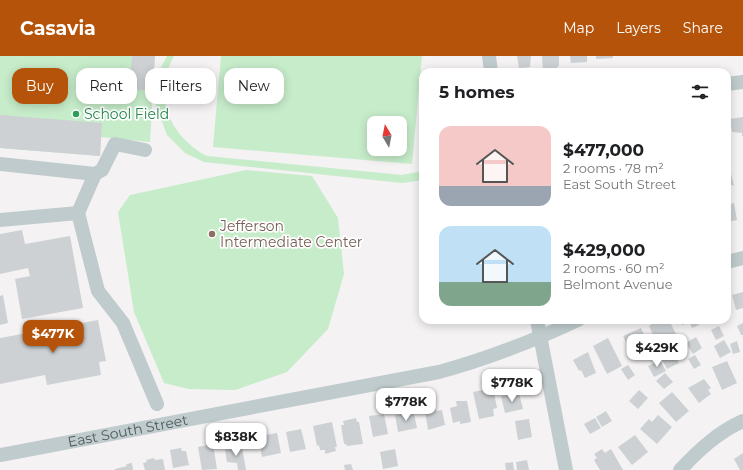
<!DOCTYPE html>
<html lang="en">
<head>
<meta charset="utf-8">
<style>
  :root { --surface:#fff; --page:#f2f2f2; --text:#202124; --muted:#757577; --accent:#b45309 }
  body { margin:0; font-family:Montserrat,sans-serif; background:var(--page); color:var(--text); height:100vh; display:flex; flex-direction:column; font-size:15px; white-space:nowrap }
  * { box-sizing:border-box; margin:0 }
  p { font-size:13px; color:var(--muted) }
  .icon { flex:none; width:22px; height:22px; fill:none; stroke:currentColor; stroke-width:2; stroke-linecap:round; stroke-linejoin:round }
  .map { position:relative; flex:1; overflow:hidden }
  .side { position:absolute; left:419px; top:12px; width:312px; height:256px; display:flex; flex-direction:column; background:var(--surface); border-radius:12px; box-shadow:0 2px 10px #0003 }
  .side>* { flex:none }
  .hud { position:absolute; left:12px; top:12px; width:347px; height:36px; display:flex; gap:8px }
  .needle { width:26px; rotate:350deg }
  .controls { position:absolute; left:367px; top:60px; display:grid; gap:8px }
  .controls a { display:grid; place-items:center; width:40px; height:40px; border-radius:8px; background:var(--surface); box-shadow:0 2px 10px #0003; font-size:20px }
  .price { position:absolute; translate:-50% -34px; padding:0 9px; border-radius:8px; background:#fff; color:#222; font-size:13px; line-height:26px; filter:drop-shadow(0 1px 2px #0008) }
  .price::after { content:''; position:absolute; left:50%; top:24px; width:12px; height:9px; margin-left:-6px; background:inherit; clip-path:polygon(0 0,100% 0,50% 100%) }
  .price.on { background:var(--accent); color:#fff }
  ul { padding:0; list-style:none }
  li { display:flex; align-items:center; gap:12px; height:100px; padding:0 20px }
  li span { display:grid; place-items:center; flex:none; width:112px; height:80px; border-radius:12px; color:#555 }
  li>.icon { margin-inline-start:auto }
  span .icon { width:48px; height:48px; fill:#fffc; stroke-width:1 }
  li b { font-size:17px }
  h2 { display:flex; justify-content:space-between; align-items:center; height:48px; padding:0 20px; font-size:17px }
  .pill { padding:0 14px; border-radius:12px; background:var(--surface); box-shadow:0 2px 10px #0003; font-size:14px; line-height:36px }
  .pill.on { background:var(--accent); color:#fff }
  header { display:flex; align-items:center; gap:24px; box-sizing:border-box; height:56px; padding:0 20px; background:var(--accent); color:#fff }
  header strong { font-size:19px }
  nav { display:flex; gap:22px; margin-inline-start:auto; font-size:14px }
  .map>svg:first-child { display:block }
  .green { fill:#c6ecca; fill-rule:evenodd }
  .building { fill:#cdd1d4 }
  .lines { fill:none; stroke-linecap:round; stroke-linejoin:round }
  .minor { stroke:#c0cbcd; stroke-width:14 }
  .leisure-dot { fill:#2e9e5b; stroke:#fff; stroke-width:1.5 }
  .education-dot { fill:#8d6e63; stroke:#fff; stroke-width:1.5 }
  .labels { text-anchor:middle; dominant-baseline:central; stroke-width:3.5; stroke-linejoin:round; paint-order:stroke }
  .leisure-label { font-size:14px; fill:#27864d; stroke:#fff; text-anchor:start }
  .education-label { font-size:14px; fill:#785e54; stroke:#fff; text-anchor:start }
  .street-label { font-size:14px; fill:#4c5b5e; stroke:#fff }
</style>
</head>
<body>
<header>
<strong>Casavia</strong>
<nav><a>Map</a><a>Layers</a><a>Share</a></nav>
</header>
<div class="map">
<svg width="743" height="414" viewBox="0 0 743 414">
  <rect width="100%" height="100%" fill="#f4f2f3"/>
  <path class="green" d="M0 0H155L150 86 101 81 100 100 0 92Z
    M167 0H174C152 39 169 80 207 100L402 119 423 115V124L402 127 204 106 185 97 167 79 155 47 156 21Z
    M221 0H422L412 108 213 91ZM374 67H400V93H374Z
    M246 114 312 120 338 162 344 218 328 273 287 316 235 334 189 333 164 327 134 256 118 156 130 139Z"/>
  <path class="building" d="M132 0H155L152 35 129 33Z
    M517 0H531L530 11 519 12Z
    M542 0H559V10L557 11V15L543 16Z
    M570 0H587V6L571 7Z
    M596 0H613V2L596 3Z
    M0 59 102 67 100 100 0 92Z
    M743 61V80H742V77L732 76 730 63Z
    M727 118H731L734 129 727 130Z
    M734 147 737 164 727 166V149Z
    M22 174 25 188 70 180 83 252 22 263 15 223 30 220 28 212 0 218V178Z
    M743 236V252L736 254 732 239Z
    M3 239 8 267 0 269V240Z
    M98 264 106 305 99 306 101 319 47 329 45 319 0 328V282Z
    M658 264H669L677 280 662 288 657 279 654 281 649 270Z
    M680 264H697L699 269 692 272 690 267 682 269Z
    M743 267V279H741L737 270Z
    M719 270 724 280 716 284 711 274Z
    M641 272 645 281 641 283 646 294 639 297 637 292 630 295 623 280Z
    M696 281 702 292 693 298 686 287Z
    M608 282 622 310 607 318 593 290Z
    M724 284 731 296 720 302 714 290Z
    M737 285 740 296 733 298 730 288Z
    M588 296 596 317 585 322 581 314 579 315 573 304Z
    M673 296 679 307 667 313 661 302Z
    M695 299 701 309 694 313 688 303Z
    M660 304 666 315 654 321 648 310Z
    M727 305 737 327 722 334 712 311Z
    M628 309 635 319 628 324 621 313Z
    M665 317 673 326 664 333 656 325Z
    M704 323 711 332 708 334 711 338 699 347 688 332Z
    M493 332 497 352 493 353 494 360 479 363 473 336Z
    M639 334 648 342 638 353 629 345Z
    M672 336 689 355 676 366 659 347Z
    M519 337 523 353 505 357 501 340Z
    M456 345H467L471 366 460 368V365L453 367 450 352 457 350Z
    M435 352 436 355 442 354 445 369 428 374 425 355Z
    M606 355 612 365 602 371 596 361Z
    M410 356V359L414 358 417 372 398 376 395 359Z
    M384 358 388 378 373 381 369 360Z
    M658 359 672 371 657 388 640 373 649 363 652 366Z
    M356 362 357 366H359L363 388 347 390 346 388H344L341 369H344L343 365Z
    M595 362 601 372 590 378 584 368Z
    M529 363 532 381 518 384 515 365Z
    M332 366 337 391H335L336 395 325 398V394H320L319 389 317 390 313 370Z
    M301 373 306 393 290 396 286 376Z
    M277 377 281 397 262 401 259 385H261L260 380Z
    M635 379 648 396 632 409 618 391Z
    M213 388 217 413 202 414 198 391Z
    M235 390 236 393 242 391 246 414H238L237 407 227 406 225 394Z
    M181 392 182 395H186L189 409 173 412 170 394Z
    M395 393 398 410 383 413 380 396Z
    M602 393 605 397 611 393 623 414H600L594 404 597 402 594 398Z
    M743 397V414H740L734 403Z
    M154 402 155 404 163 403 165 414H145L143 407 147 406 146 404Z
    M527 404 529 414H517L516 406Z
    M513 406 514 414H506L505 407Z
    M132 407 133 414H115V413L127 410 126 408Z
    M351 408 353 414H345L344 409Z"/>
  <g class="lines">
    <g class="minor">
      <path d="M489 0 491 16"/>
      <path d="M727 28 743 26"/>
      <path d="M0 108 95 118 78 157 0 164"/>
      <path d="M95 118 102 114 115 88 145 94"/>
      <path d="M78 157 98 235 123 267 157 348"/>
      <path d="M727 206 743 202"/>
      <path d="M537 264 566 414"/>
      <path id="s1" d="M0 399 439 316C487 303 533 285 578 264"/>
      <path d="M680 414C699 394 718 376 743 365"/>
    </g>
  </g>
  <circle class="leisure-dot" cx="76" cy="58" r="4"/>
  <circle class="education-dot" cx="212" cy="178" r="4"/>
  <g class="labels">
    <g class="leisure-label">
      <text x="84" y="58">School Field</text>
    </g>
    <g class="education-label">
      <text x="220" y="170">Jefferson<tspan x="220" dy="16">Intermediate Center</tspan></text>
    </g>
    <g class="street-label">
      <text stroke="none"><textPath href="#s1" startOffset="130">East South Street</textPath></text>
    </g>
  </g>
</svg>
<div class="controls">
<a><svg class="needle" viewBox="-14 -14 28 28"><path d="M0-13l5 13h-10z" fill="#e53935"/><path d="M0 13l5-13h-10z" fill="#757577"/></svg></a>
</div>
<b class="price on" style="left:53px;top:298px">$477K</b>
<b class="price" style="left:657px;top:312px">$429K</b>
<b class="price" style="left:512px;top:347px">$778K</b>
<b class="price" style="left:406px;top:366px">$778K</b>
<b class="price" style="left:236px;top:401px">$838K</b>
<div class="hud">
<a class="pill on">Buy</a>
<a class="pill">Rent</a>
<a class="pill">Filters</a>
<a class="pill">New</a>
</div>
<section class="side">
<h2>5 homes<svg class="icon" aria-label="filters" viewBox="0 0 24 24"><path d="M4 7h16M4 17h16"/><circle cx="9" cy="7" r="2"/><circle cx="15" cy="17" r="2"/></svg></h2>
<ul>
<li><span style="background:linear-gradient(#f6c9c9 75%,#9aa5b1 0)"><svg class="icon" aria-label="home" viewBox="0 0 24 24"><path d="M3 11l9-7 9 7M6 9v11h12V9"/></svg></span><div><b>$477,000</b><p>2 rooms · 78 m²</p><p>East South Street</p></div></li>
<li><span style="background:linear-gradient(#bfe0f5 70%,#7fa58c 0)"><svg class="icon" aria-label="home" viewBox="0 0 24 24"><path d="M3 11l9-7 9 7M6 9v11h12V9"/></svg></span><div><b>$429,000</b><p>2 rooms · 60 m²</p><p>Belmont Avenue</p></div></li>
</ul>
</section>
</div>
</body>
</html>
